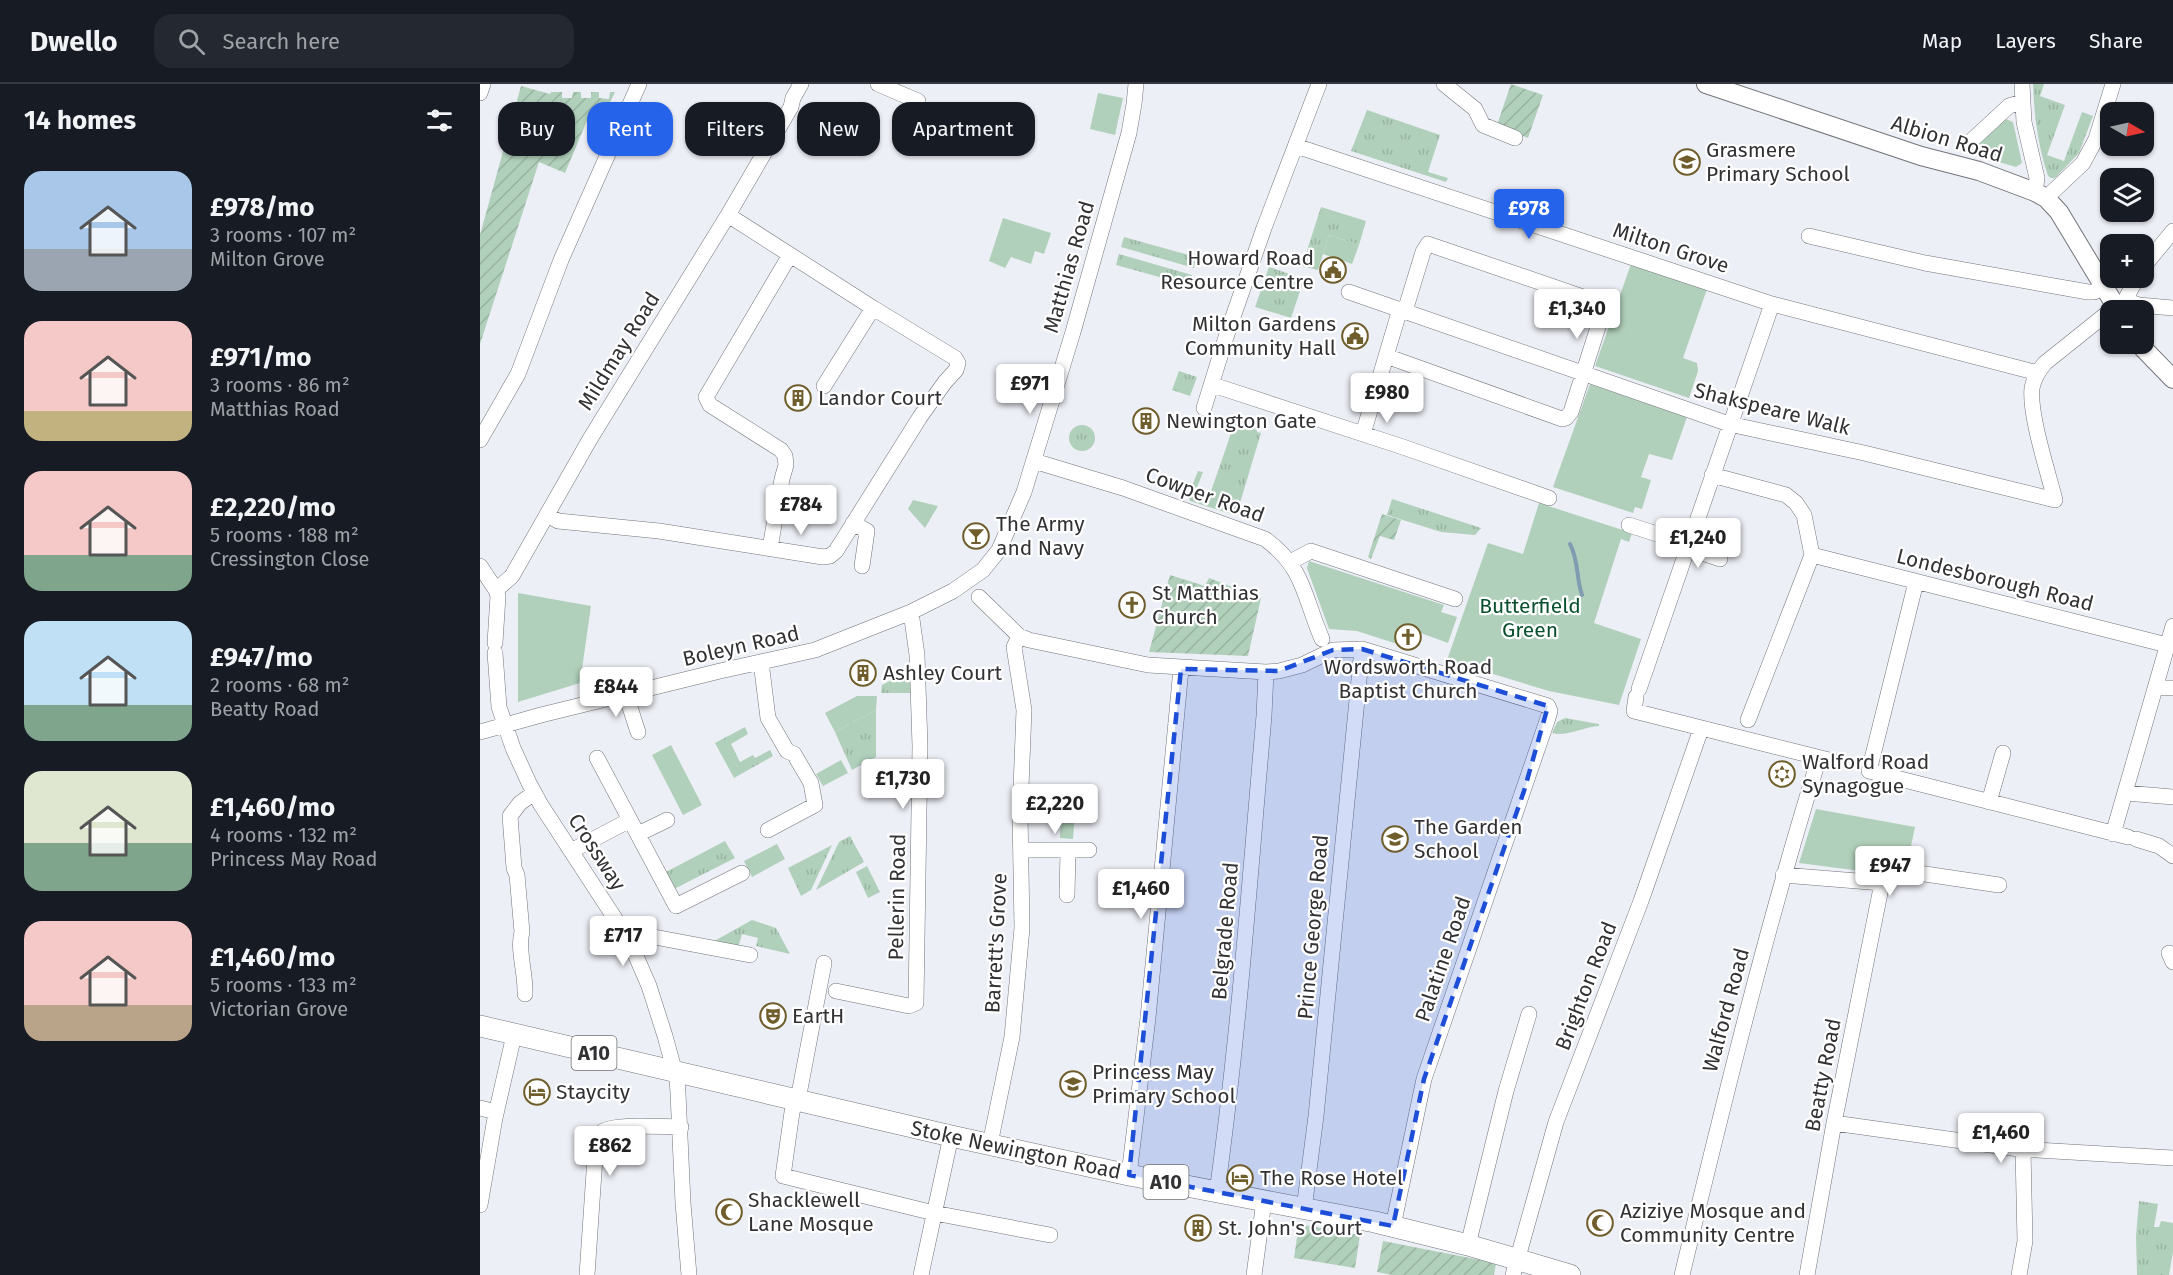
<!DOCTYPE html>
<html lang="en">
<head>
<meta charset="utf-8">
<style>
  :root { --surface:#171b24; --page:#242831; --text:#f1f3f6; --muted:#9ea1a6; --line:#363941; --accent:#2563eb }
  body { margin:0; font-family:"Fira Sans",sans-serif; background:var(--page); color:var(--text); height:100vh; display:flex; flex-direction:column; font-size:22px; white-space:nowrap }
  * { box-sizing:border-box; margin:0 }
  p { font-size:20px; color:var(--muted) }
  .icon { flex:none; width:33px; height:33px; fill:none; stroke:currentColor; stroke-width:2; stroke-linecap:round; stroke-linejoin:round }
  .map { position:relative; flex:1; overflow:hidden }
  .details { display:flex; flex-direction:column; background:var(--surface); width:480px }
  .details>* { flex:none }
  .guide { position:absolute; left:18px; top:18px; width:570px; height:54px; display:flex; gap:12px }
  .needle { width:39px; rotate:99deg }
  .tools { position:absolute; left:1620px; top:18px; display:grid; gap:12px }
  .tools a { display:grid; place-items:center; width:54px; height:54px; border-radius:12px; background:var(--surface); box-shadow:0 2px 4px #0004; font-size:30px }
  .price { position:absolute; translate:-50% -51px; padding:0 14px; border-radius:6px; background:#fff; color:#222; font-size:20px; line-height:39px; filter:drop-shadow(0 2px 3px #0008) }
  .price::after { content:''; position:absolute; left:50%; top:36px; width:18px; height:14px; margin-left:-9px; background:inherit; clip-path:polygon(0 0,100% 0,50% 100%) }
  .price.on { background:var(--accent); color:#fff }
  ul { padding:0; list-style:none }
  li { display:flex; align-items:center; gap:18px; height:150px; padding:0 24px }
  li span { display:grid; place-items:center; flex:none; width:168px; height:120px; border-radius:18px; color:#555 }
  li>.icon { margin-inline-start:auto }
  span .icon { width:72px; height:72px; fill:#fffc; stroke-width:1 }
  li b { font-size:26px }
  h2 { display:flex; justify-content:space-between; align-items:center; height:72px; padding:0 24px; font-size:26px }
  .chip { padding:0 21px; border-radius:18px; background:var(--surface); box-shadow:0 2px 4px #0004; font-size:21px; line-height:54px }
  .chip.on { background:var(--accent); color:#fff }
  header { display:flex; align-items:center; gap:36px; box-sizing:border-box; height:84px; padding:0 30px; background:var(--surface); border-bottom:2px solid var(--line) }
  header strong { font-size:28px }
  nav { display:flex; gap:33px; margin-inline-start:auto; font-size:21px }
  .search { width:420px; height:54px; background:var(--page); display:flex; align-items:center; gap:15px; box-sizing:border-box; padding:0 21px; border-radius:18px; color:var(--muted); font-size:22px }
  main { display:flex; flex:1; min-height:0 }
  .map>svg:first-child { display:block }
  .grass { fill:url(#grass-tufts) }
  .park { fill:#b1d0bb }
  .garden { fill:url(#garden-furrows) }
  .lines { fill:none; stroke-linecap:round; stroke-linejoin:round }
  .stream { stroke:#809cb1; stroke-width:4 }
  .minor-casing { stroke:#72747a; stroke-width:16 }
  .major-casing { stroke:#72747a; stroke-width:20 }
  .highway-casing { stroke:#72747a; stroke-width:22 }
  .minor { stroke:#fff; stroke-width:15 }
  .major { stroke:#fff; stroke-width:18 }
  .highway { stroke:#fff; stroke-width:21 }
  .marked { fill:#1d4ed8; fill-opacity:0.2; stroke:#1d4ed8; stroke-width:4.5; stroke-dasharray:12 8; stroke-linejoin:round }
  .labels { text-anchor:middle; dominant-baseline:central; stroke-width:4.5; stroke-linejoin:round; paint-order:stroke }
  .shield { fill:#fff; stroke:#707072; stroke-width:1.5 }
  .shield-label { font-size:20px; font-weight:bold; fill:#323235 }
  .street-label { font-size:21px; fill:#323235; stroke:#fff }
  .poi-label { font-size:21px; fill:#323235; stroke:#fff; text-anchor:start }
  .park-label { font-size:21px; fill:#09502e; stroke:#fff }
</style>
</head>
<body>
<header>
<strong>Dwello</strong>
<div class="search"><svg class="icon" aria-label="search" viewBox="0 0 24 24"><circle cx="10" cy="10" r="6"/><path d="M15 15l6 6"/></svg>Search here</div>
<nav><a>Map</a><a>Layers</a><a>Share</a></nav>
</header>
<main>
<section class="details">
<h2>14 homes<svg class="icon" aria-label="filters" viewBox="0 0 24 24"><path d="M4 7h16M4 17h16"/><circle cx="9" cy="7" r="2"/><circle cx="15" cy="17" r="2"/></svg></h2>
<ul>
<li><span style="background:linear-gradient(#a9c7e8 65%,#9aa5b1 0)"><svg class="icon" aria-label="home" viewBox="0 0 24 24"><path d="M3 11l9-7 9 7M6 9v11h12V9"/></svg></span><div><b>£978/mo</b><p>3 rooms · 107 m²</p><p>Milton Grove</p></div></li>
<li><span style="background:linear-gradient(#f6c9c9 75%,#c2b280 0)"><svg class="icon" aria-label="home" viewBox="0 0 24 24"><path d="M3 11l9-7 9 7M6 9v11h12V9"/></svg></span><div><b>£971/mo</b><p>3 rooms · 86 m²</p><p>Matthias Road</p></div></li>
<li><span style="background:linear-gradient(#f6c9c9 70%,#7fa58c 0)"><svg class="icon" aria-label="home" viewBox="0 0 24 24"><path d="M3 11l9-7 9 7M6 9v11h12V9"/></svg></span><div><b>£2,220/mo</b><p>5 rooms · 188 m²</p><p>Cressington Close</p></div></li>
<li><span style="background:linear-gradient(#bfe0f5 70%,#7fa58c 0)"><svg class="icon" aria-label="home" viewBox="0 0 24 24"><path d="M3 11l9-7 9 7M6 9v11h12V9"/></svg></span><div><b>£947/mo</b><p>2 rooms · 68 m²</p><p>Beatty Road</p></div></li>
<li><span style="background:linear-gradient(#dfe7d0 60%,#7fa58c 0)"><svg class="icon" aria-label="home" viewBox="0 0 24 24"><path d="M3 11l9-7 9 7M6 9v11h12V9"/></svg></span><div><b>£1,460/mo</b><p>4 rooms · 132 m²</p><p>Princess May Road</p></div></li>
<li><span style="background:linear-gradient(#f6c9c9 70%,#b9a48a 0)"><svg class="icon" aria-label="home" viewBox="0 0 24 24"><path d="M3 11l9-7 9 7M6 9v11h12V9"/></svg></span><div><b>£1,460/mo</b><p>5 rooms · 133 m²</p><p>Victorian Grove</p></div></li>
</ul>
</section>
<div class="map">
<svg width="1693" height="1191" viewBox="0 0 1693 1191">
  <defs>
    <pattern id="grass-tufts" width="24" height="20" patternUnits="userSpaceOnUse" patternTransform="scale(1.5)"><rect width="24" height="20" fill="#b1d0bb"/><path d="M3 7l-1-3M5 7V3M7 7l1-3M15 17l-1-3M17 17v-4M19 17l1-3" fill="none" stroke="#99b3a1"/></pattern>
    <pattern id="garden-furrows" width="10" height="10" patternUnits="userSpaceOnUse" patternTransform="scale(1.5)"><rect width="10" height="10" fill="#b1d0bb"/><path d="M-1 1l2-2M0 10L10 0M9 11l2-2" fill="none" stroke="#99b3a1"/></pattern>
  </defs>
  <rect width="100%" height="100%" fill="#edeff6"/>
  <path class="grass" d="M1553 0H1564L1560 12 1585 21 1567 71 1584 77 1602 28 1613 32 1599 69 1575 94H1571L1568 92C1558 62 1554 31 1553 0Z
    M887 26 960 51 948 88 968 94 966 98 871 67Z
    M841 123 886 137 879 161 849 151 838 186 822 182Z
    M644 153 716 173 714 184 641 163Z
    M639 170 712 191 708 201 636 181Z
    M789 183 824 195 811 234 775 223Z
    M699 287 717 293 710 312 692 306Z
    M755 338 777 345V348L781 349 757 429 754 431 710 417 708 412 718 387 723 388 716 406 730 410Z
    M589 354a13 13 0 1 1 26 0a13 13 0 1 1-26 0Z
    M912 415 1001 444 995 451 961 448 907 431Z
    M431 586V609H401L402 601Z
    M396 626V673L372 686 355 648Z
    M1085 634 1119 640V642C1103 643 1087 653 1072 649L1077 638Z
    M265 643 268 650 251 660 260 678 273 671 275 674 290 666 293 672 254 694 235 659Z
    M370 752 384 778 336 806 359 758Z
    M245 757 255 774 194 805 184 789Z
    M352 761 331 806 321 812 308 784Z
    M387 782 400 808 388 814 376 788Z
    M272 836 296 844 310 870 276 862 278 854 262 850 258 864 229 860Z
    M1659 1117 1678 1120 1674 1143H1679L1681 1137 1693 1139V1168L1689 1191H1657L1656 1152Z"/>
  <path class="park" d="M618 9 643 14 635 51 610 45Z
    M1526 35 1533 38 1542 79 1536 83 1495 71 1494 65Z
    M523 134 571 149 564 170 555 167 551 180 531 173 525 184 509 177Z
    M849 151 879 161 872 180 843 170Z
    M1151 180 1227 205 1203 274 1217 279 1218 287 1209 314 1115 282Z
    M1110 300 1207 333 1192 376 1169 370 1161 393 1171 396 1162 425 1155 423 1153 429 1073 403Z
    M433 416 458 422 445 444 428 425Z
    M1059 419 1152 449 1149 458 1141 455 1114 539 1161 555 1139 621 1069 607 967 576 1008 459 1043 470Z
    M829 477 964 521 961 528 977 533 968 559 938 548 939 545 924 540 917 560 877 547 849 545 827 484Z
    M38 509 111 522 100 599 38 618Z
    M377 612H397L396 626 355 648 345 629Z
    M191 661 222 721 203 731 172 671Z
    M361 676 368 689 343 702 336 690Z
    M581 725 595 726 593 755 580 754Z
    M1336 725 1435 743 1427 781 1404 790 1319 779Z
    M297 760 305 775 272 793 264 777Z"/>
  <path class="garden" d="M1031 0 1063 11 1048 54 1017 41Z
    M41 2 70 10 71 8H82V14H92L93 8H101V14H111V8H119V14L129 15 130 8H135L127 25 111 27 85 89 59 78 0 260V151Z
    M902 430 921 436 914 456 900 452 891 475 888 473Z
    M690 491 725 502 729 494 781 514 768 572 669 568Z
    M819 1140 880 1151 875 1184 814 1174Z
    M903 1157 1016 1179 1014 1191H912L897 1188Z"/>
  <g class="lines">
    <path class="stream" d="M1090 460C1099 477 1096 494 1102 511"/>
    <g class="minor-casing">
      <path id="minor" d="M398 0 438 17
        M964 0 995 25 1003 41 1035 54
        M1542 0 1544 38 1557 94 1555 108
        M0 9 3 0
        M1489 59 1529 22 1542 18
        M816 62 1292 220 1558 289
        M1566 114 1603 79 1616 55 1633 0
        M1329 152 1445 179 1608 208H1614L1624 203
        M1664 182 1693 147
        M869 208 1249 340 1384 369 1575 416C1568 388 1549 330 1552 304 1554 294 1559 286 1565 279L1630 227
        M1645 216 1659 221 1693 224
        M1639 221 1645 216 1657 194
        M906 272 1082 335 1086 334 1091 328 1118 243C1119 233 1121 223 1112 216L948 160 943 168 925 227
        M733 301 923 363 1069 414
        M344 302 393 224
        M724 324 746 253 784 144 839 0
        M883 350 920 225
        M0 356 38 290 81 176 159 0
        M554 377 643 404 785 455C825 484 824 514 842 555
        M1232 391 1306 411 1316 419 1324 431 1332 471 1268 636
        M67 431 78 437 179 447 343 473 350 472 356 467 440 333 465 298 476 286 478 279 475 274 393 224 248 131
        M373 439 387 447 382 482
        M1149 441 1208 460
        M290 464 302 395 306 381 305 372 301 366 230 321 226 313 310 171
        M1207 464 1240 475
        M1332 471 1687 561
        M810 478 831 467 975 515
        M0 482 16 506 18 512 15 559
        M1436 498 1389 687 1648 753
        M16 506 32 492 110 355 248 131 311 23 313 14 321 0
        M499 513 539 552 549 556 668 581 786 588 799 587 822 581 853 566 882 565 1068 622 1070 627 1068 634 944 995 913 1142
        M15 569 19 623 33 664 49 699 61 721 149 856 169 902 185 952 197 996 198 1009 203 1119 209 1191
        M281 578 288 634 307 667 314 670 331 699 335 721 288 746
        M1676 603 1693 604
        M1159 605 1292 220
        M146 611 158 648
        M1156 613 1154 627 1353 677
        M0 648 61 631 240 587 335 566 431 528 473 507 503 486 519 466 544 408 593 248 649 49 654 20 656 0
        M117 674 196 822 262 789
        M1646 709 1693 713
        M1509 718 1523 669
        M158 750 187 736
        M1633 750 1693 542
        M1656 755 1679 762 1693 772
        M541 766H609
        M91 767 150 736
        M1303 791 1402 799 1416 790 1425 787 1519 801
        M587 811 588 767
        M149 856 169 852 270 871
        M1689 869 1693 878
        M344 879 320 1005 312 1028 303 1092 454 1129 570 1151
        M356 907 429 922 436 919 440 662 437 571 431 528
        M45 910C46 891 37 864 42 848L37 791 34 784 30 732 40 719 54 709
        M0 1024 16 1028
        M1354 1039 1539 1065 1693 1074
        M510 1060 532 953 542 844 540 729 544 626 534 563 539 552
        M649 1091 668 934 701 585
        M737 1108C759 950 770 791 784 632L786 588
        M0 1121 15 1034 34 951
        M824 1125 836 1032 882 565
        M988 1161 1026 1007 1049 930
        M107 1191 116 1059C117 1055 118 1050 123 1047 137 1039 183 1043 201 1043
        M441 1191 471 1052
        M774 1191 784 1117
        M1033 1191 1076 1038 1161 817 1221 645
        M1202 1191C1244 1017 1286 844 1339 674
        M1327 1191 1354 1039 1402 799
        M1539 1191 1545 1157 1543 1066"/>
    </g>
    <g class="major-casing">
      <path id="major" d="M1226 0 1441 72 1499 87 1555 108 1566 114 1579 128 1638 226
        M1659 260 1693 295"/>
    </g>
    <g class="highway-casing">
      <path id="highway" d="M0 942 471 1052 649 1091 895 1138 988 1161 1090 1191"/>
    </g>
    <use href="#minor" class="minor"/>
    <use href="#major" class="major"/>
    <use href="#highway" class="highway"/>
  </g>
  <path class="marked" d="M882 565 1068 622 1044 707 944 995 913 1142 649 1091 701 585 799 587 853 566Z"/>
  <defs>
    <g id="school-ring" transform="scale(1.35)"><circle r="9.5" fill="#fff" stroke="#6f5d2b" stroke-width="1.5"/><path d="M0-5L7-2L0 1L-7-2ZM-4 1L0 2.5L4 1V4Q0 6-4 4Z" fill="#6f5d2b"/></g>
    <g id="civic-ring" transform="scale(1.35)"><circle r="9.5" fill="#fff" stroke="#6f5d2b" stroke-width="1.5"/><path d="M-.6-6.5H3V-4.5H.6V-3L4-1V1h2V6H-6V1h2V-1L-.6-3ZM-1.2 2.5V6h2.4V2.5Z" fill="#6f5d2b"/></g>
    <g id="building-ring" transform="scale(1.35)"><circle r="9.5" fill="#fff" stroke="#6f5d2b" stroke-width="1.5"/><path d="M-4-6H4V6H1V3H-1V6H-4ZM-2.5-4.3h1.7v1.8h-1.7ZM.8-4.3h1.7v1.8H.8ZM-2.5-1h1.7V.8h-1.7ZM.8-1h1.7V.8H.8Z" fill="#6f5d2b"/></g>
    <g id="bar-ring" transform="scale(1.35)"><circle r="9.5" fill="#fff" stroke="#6f5d2b" stroke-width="1.5"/><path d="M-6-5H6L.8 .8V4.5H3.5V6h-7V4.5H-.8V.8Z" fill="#6f5d2b"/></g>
    <g id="church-ring" transform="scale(1.35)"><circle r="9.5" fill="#fff" stroke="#6f5d2b" stroke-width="1.5"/><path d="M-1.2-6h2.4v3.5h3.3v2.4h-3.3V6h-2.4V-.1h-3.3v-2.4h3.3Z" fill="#6f5d2b"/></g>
    <g id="synagogue-ring" transform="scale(1.35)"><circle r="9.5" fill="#fff" stroke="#6f5d2b" stroke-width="1.5"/><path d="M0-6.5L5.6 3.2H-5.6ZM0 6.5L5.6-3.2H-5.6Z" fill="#6f5d2b"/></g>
    <g id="theatre-ring" transform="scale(1.35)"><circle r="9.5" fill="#fff" stroke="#6f5d2b" stroke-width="1.5"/><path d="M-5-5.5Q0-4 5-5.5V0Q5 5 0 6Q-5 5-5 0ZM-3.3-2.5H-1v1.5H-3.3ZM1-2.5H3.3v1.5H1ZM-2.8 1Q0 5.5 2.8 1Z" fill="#6f5d2b"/></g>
    <g id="hotel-ring" transform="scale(1.35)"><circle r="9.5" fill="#fff" stroke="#6f5d2b" stroke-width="1.5"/><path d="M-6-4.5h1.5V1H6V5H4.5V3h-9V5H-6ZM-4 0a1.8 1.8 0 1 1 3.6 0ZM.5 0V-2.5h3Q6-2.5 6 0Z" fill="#6f5d2b"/></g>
    <g id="mosque-ring" transform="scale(1.35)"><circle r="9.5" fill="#fff" stroke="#6f5d2b" stroke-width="1.5"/><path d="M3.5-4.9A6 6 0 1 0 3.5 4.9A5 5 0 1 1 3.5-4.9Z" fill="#6f5d2b"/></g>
  </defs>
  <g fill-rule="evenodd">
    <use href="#school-ring" x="1207" y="78"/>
    <use href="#civic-ring" x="853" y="186"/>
    <use href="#civic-ring" x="875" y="252"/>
    <use href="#building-ring" x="318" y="314"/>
    <use href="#building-ring" x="666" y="337"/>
    <use href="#bar-ring" x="496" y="452"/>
    <use href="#church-ring" x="652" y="521"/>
    <use href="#church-ring" x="928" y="553"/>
    <use href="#building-ring" x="383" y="589"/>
    <use href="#synagogue-ring" x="1302" y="690"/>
    <use href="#school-ring" x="915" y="755"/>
    <use href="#theatre-ring" x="293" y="932"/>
    <use href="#school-ring" x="593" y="1000"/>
    <use href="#hotel-ring" x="57" y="1008"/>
    <use href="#hotel-ring" x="760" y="1094"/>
    <use href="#mosque-ring" x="249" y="1128"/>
    <use href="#mosque-ring" x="1120" y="1139"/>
    <use href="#building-ring" x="718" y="1144"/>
  </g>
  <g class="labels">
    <g class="shield">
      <rect x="91.5" y="952" width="45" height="34" rx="4.5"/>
      <rect x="663.5" y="1081" width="45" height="34" rx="4.5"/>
    </g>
    <g class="shield-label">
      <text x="114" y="969">A10</text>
      <text x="686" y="1098">A10</text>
    </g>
    <g class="street-label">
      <text transform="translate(1467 55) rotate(17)">Albion Road</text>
      <text transform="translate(1191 164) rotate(18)">Milton Grove</text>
      <text transform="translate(589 183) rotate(-74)">Matthias Road</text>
      <text transform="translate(139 267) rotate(-58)">Mildmay Road</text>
      <text transform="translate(1292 325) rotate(14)">Shakspeare Walk</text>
      <text transform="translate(725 411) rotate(20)">Cowper Road</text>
      <text transform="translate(1515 496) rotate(14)">Londesborough Road</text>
      <text transform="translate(261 562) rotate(-13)">Boleyn Road</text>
      <text transform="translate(117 768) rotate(57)">Crossway</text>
      <text transform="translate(417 813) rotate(-89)">Pellerin Road</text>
      <text transform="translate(833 843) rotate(-85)">Prince George Road</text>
      <text transform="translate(745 847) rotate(-85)">Belgrade Road</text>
      <text transform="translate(516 859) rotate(-87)">Barrett's Grove</text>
      <text transform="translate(963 875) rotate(-71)">Palatine Road</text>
      <text transform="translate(1106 902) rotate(-69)">Brighton Road</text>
      <text transform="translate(1246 926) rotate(-75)">Walford Road</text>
      <text transform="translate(1343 991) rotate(-79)">Beatty Road</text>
      <text transform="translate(536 1066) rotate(12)">Stoke Newington Road</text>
    </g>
    <g class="poi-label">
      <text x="1226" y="66">Grasmere<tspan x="1226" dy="24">Primary School</tspan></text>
      <text x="834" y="174" text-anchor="end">Howard Road<tspan x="834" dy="24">Resource Centre</tspan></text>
      <text x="856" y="240" text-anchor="end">Milton Gardens<tspan x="856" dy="24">Community Hall</tspan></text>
      <text x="338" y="314">Landor Court</text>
      <text x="686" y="337">Newington Gate</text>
      <text x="516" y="440">The Army<tspan x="516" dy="24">and Navy</tspan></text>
      <text x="672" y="509">St Matthias<tspan x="672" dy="24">Church</tspan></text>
      <text x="928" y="583" text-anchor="middle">Wordsworth Road<tspan x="928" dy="24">Baptist Church</tspan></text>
      <text x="403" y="589">Ashley Court</text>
      <text x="1322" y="678">Walford Road<tspan x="1322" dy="24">Synagogue</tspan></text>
      <text x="934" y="743">The Garden<tspan x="934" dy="24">School</tspan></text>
      <text x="312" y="932">EartH</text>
      <text x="612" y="988">Princess May<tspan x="612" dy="24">Primary School</tspan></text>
      <text x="76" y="1008">Staycity</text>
      <text x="780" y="1094">The Rose Hotel</text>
      <text x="268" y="1116">Shacklewell<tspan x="268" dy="24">Lane Mosque</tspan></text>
      <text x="1140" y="1127">Aziziye Mosque and<tspan x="1140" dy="24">Community Centre</tspan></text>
      <text x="738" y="1144">St. John's Court</text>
    </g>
    <g class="park-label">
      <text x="1050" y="522">Butterfield<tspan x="1050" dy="24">Green</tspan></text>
    </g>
  </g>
</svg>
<div class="tools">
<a><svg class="needle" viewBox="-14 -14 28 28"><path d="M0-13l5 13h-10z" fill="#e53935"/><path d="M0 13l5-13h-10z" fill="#9ea1a6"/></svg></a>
<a><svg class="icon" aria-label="layers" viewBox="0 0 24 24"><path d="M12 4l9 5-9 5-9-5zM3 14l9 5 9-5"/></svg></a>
<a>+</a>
<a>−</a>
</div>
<b class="price on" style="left:1049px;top:156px">£978</b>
<b class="price" style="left:1097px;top:256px">£1,340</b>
<b class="price" style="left:550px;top:331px">£971</b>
<b class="price" style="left:907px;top:340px">£980</b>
<b class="price" style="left:321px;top:452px">£784</b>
<b class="price" style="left:1218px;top:485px">£1,240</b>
<b class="price" style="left:136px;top:634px">£844</b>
<b class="price" style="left:423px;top:726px">£1,730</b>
<b class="price" style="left:575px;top:751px">£2,220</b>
<b class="price" style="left:1410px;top:813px">£947</b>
<b class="price" style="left:661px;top:836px">£1,460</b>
<b class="price" style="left:143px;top:883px">£717</b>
<b class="price" style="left:1521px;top:1080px">£1,460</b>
<b class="price" style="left:130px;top:1093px">£862</b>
<div class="guide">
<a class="chip">Buy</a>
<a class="chip on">Rent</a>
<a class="chip">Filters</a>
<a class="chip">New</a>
<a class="chip">Apartment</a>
</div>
</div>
</main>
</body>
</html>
